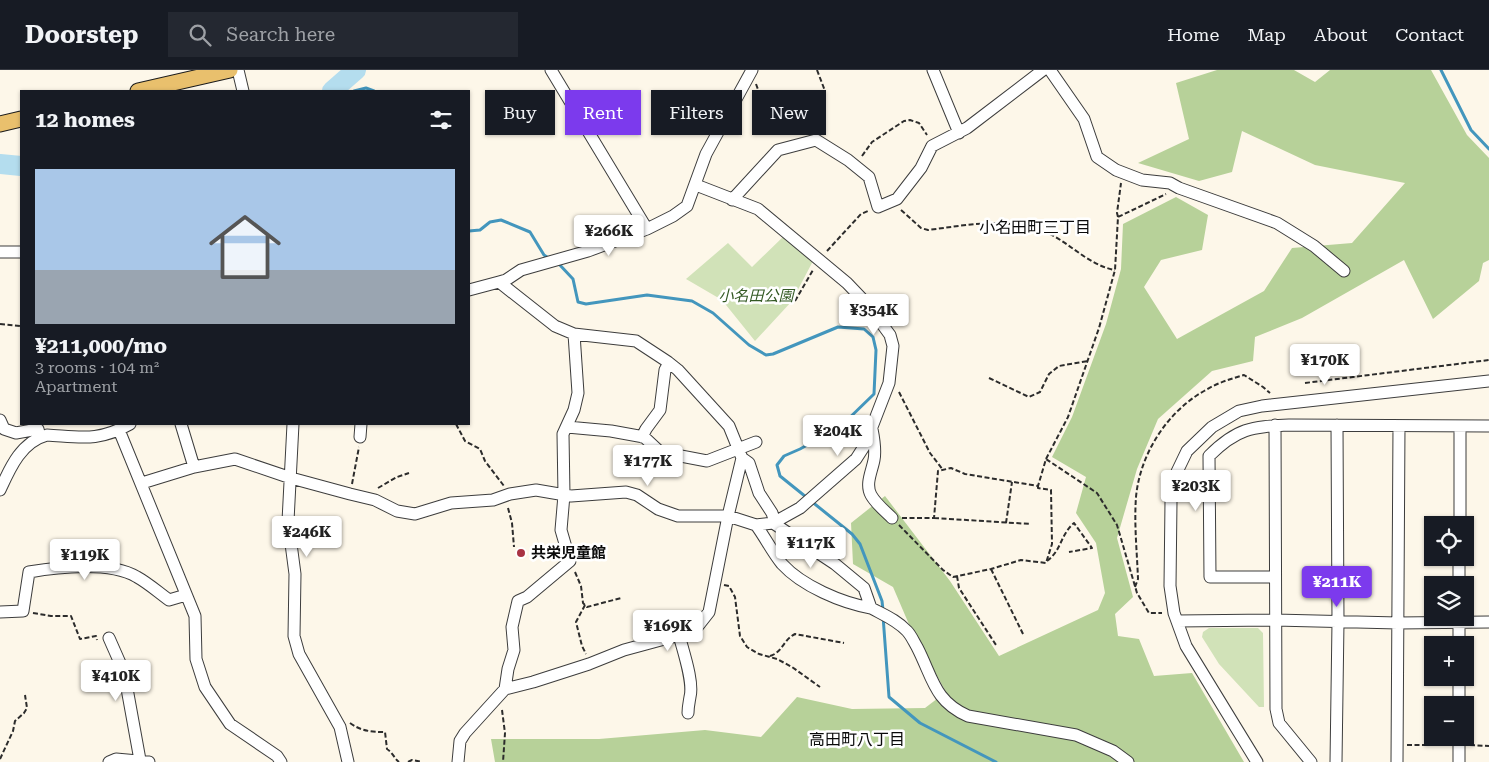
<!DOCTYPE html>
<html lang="en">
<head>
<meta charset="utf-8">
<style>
  :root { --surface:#171b24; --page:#242831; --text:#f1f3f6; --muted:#9ea1a6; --line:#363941; --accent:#7c3aed }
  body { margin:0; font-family:"Roboto Serif","Noto Sans JP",serif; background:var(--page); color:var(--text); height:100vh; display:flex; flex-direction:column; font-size:19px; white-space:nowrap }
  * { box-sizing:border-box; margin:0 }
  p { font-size:16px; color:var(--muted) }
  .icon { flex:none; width:28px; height:28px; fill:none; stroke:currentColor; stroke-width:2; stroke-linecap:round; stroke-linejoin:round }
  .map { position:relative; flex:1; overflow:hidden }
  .panel { position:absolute; left:20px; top:20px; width:450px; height:335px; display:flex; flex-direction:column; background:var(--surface); border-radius:0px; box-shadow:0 1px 4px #0004 }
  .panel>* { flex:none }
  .banner { position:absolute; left:485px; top:20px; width:475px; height:45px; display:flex; gap:10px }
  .controls { position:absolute; left:1424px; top:446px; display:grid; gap:10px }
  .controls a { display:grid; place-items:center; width:50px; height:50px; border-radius:0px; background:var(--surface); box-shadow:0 1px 4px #0004; font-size:25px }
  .price { position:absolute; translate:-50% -42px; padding:0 11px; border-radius:5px; background:#fff; color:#222; font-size:16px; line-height:32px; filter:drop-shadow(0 1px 2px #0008) }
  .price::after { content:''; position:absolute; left:50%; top:30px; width:15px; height:11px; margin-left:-8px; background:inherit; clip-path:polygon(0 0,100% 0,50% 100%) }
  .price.current { background:var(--accent); color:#fff }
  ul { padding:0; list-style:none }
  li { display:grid; align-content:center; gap:10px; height:265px; padding:0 15px }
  li span { display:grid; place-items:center; height:155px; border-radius:0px; color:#555 }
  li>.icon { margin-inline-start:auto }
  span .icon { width:90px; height:90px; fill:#fffc; stroke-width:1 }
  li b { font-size:21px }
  h2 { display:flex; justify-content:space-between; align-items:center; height:60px; padding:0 15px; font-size:21px }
  .tag { padding:0 18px; border-radius:0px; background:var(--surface); box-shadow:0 1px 4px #0004; font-size:18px; line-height:45px }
  .tag.current { background:var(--accent); color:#fff }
  header { display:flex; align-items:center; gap:30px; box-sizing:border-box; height:70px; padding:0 25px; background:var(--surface); border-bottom:1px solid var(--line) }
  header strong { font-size:24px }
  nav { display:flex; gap:28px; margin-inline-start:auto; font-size:18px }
  .search { width:350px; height:45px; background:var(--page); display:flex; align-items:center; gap:12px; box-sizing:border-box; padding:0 18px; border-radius:0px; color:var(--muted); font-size:19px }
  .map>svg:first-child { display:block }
  .green { fill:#d1e2b8 }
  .forest { fill:#b7d199 }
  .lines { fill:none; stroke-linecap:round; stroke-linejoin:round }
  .stream { stroke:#4396bd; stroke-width:3 }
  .river { stroke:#b4ddee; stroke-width:20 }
  .minor-casing { stroke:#3d3d3d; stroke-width:13 }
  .major-casing { stroke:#1b1b1b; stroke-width:17 }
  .path { stroke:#2c2c2c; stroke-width:2; stroke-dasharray:5 2.5; stroke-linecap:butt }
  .minor { stroke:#fff; stroke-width:11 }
  .major { stroke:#e9c06d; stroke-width:15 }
  .poi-dot { fill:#a93343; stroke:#fff; stroke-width:2 }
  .labels { text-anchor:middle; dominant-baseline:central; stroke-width:5; stroke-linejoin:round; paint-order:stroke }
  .park-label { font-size:15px; font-style:italic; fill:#335923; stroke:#fff }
  .poi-label { font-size:15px; font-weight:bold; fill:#0a0a0a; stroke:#fff; text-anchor:start }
  .neighbourhood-label { font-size:16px; fill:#0a0a0a; stroke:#fff }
</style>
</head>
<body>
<header>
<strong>Doorstep</strong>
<div class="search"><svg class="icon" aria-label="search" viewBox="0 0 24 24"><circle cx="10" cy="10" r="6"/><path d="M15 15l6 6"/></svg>Search here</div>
<nav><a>Home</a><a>Map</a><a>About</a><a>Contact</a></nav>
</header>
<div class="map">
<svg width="1489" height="692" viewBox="0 0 1489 692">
  <rect width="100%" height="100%" fill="#fdf7e9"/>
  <path class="green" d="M784 166 813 191 792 231 755 271 722 230 686 209 728 173 752 197Z
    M1209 558H1258L1263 563 1264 637H1259L1219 594 1202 567 1203 562Z"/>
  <path class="forest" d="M1217 0H1294L1315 12 1330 0H1431L1467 65 1489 88V190L1483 193 1479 211 1433 249 1404 190 1302 248 1255 267 1253 291 1212 301 1158 349 1137 399 1117 468 1133 527 1115 544 1118 566 1139 569 1154 606 1192 603 1244 692H495L491 669H599L705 660 761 667 797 627 852 639 925 638 946 622 911 559 893 517 853 494 851 453 885 426 950 511 999 586 1098 540 1105 523 1096 473 1076 443 1086 407 1052 387 1072 347 1106 254 1121 199 1123 154 1176 127 1208 145 1202 180 1161 190 1144 217 1177 269 1264 221 1292 178 1352 173 1405 113 1315 95 1242 61 1232 102 1199 111 1138 93 1189 69 1176 13Z"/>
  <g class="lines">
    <path class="stream" d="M1441 0 1471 60 1489 79
      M354 21 366 18 374 21
      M469 161 480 160 490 152 501 150 530 162 544 185 550 189
      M558 193 573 209 578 232 586 234 647 225 692 231 713 243 749 275 766 285 773 284 838 257 864 259 873 267 876 280 874 324 840 357 800 379 784 386 777 395 780 406 852 464 860 474 882 531 883 540
      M883 546 889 627 920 653 996 692"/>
    <path class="river" d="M332 21 356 0
      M0 94 21 96"/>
    <g class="minor-casing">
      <path id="minor" d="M238 0 243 21
        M551 0 647 159
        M933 0 959 63
        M1050 0 1084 49 1097 87 1116 100 1142 110 1170 113 1179 118 1277 153 1314 176 1344 201
        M732 130 778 80 816 70 848 90 869 107 878 137 897 129 921 98 932 76 967 58 1043 0
        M0 182H21
        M469 220 499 212 506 210 521 200 588 181 647 159 673 146 687 136 706 84 752 0
        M0 350 4 359 16 363 38 359 40 367
        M181 354 194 397
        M293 354 288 451 295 504 294 566 299 584 340 657 348 692
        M1275 355 1276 639 1279 653 1311 692
        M567 357 611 361 644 367 660 382 707 391 756 372
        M872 359C874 369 876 380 874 390 872 401 865 414 871 425 876 434 885 441 892 448
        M119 360 195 546 196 589 205 617 230 654 277 686 281 692
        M360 367 361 354
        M642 367 646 359 660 340 665 300 669 293
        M742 388 749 393 759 423 772 443 775 452
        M142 413 194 397 235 389 291 408 350 424 375 430 397 441 415 444 451 433 493 430 510 424 536 420 571 426 626 422 637 425 658 439 678 446H728L756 455 773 453 800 438 856 389 865 375 889 313 893 276 890 265 868 235 847 213 758 139 696 115
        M0 420C10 398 21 372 47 365 81 367 98 372 130 354
        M773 453 835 494 864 518 871 538C884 545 897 550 907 561 911 565 914 572 917 577 933 608 934 631 968 646L1076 665 1113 681 1128 692
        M756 455C765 467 772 482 782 494 802 516 842 533 871 538
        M1460 455V356
        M1275 507H1210L1209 386C1237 358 1251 357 1289 355L1489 356
        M1459 515V488
        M0 542 23 541 29 502C58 497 110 491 137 507 148 513 158 522 169 530L186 525
        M1459 548V575
        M1177 551 1275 550 1398 553 1489 552
        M679 565C683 581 694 612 690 627 689 633 688 637 688 643
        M109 568 124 602 140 690
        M1459 608V635
        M505 619 508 599 514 580 512 557 518 531 527 527 570 491 561 460 564 425 563 364 574 340 578 323 574 264
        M109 692 116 689 149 692
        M458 692 460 671 465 663 505 619 533 612 589 594 624 580 694 561 709 542 728 446 742 388 729 356 678 300 668 292 636 271 574 264 555 256 499 212
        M1257 692 1186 576 1174 543 1170 516 1171 432 1174 408 1187 381 1212 357 1239 341 1262 336 1489 311
        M1336 692 1338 552 1337 355
        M1397 692 1399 356
        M1459 692V668"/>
    </g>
    <g class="major-casing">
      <path id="major" d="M138 21 230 0
        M0 54 21 49"/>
    </g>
    <path class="path" d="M817 0 825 21
      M756 14 765 39 800 31 804 33 821 59
      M862 86 872 72 904 51 910 50 919 53 927 65
      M901 140 921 158 928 160C968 155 1004 147 1043 161 1069 171 1087 195 1115 200
      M1118 147 1117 143 1121 113
      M827 181 861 144 868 141
      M795 231 813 200
      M0 254 21 256
      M989 308 1029 327 1040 322 1049 304 1059 296 1088 291
      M1305 313 1489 290
      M899 322 930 383 943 400
      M456 354 465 371 480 379 485 391 504 416
      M1046 389 1068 347 1099 258 1115 200 1118 147 1166 124
      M352 414 359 377
      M378 418 397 407 409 403
      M508 438 512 453 514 477
      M902 448H934L938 401 951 398 965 404 1038 416 1046 389 1097 423 1117 455 1137 523 1149 543H1162
      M934 448 1031 454
      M1006 453 1012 412
      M899 455 943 500 953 507 991 499 1021 490 1046 493 1052 474 1051 420 1038 418V416
      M1047 491C1062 480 1060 465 1074 453L1092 478 1069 482
      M991 499 1024 566
      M575 502 581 516 583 533 587 537 621 528
      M957 506 959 518 996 575
      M724 515 729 516 735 527 740 566 747 577 759 584 777 589 792 597 820 617
      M1135 517 1138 509C1137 482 1134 454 1136 427 1140 384 1167 342 1204 321 1217 313 1230 309 1244 305L1263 317 1270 323
      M585 535 576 552 582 576 586 584
      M33 543 51 546H71L80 569 96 566 97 570
      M770 586C783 582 783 570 795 564L844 573
      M502 640 505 663 503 692
      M350 653C361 661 371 662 385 662L387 679C393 683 394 688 399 692
      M1407 675H1447
      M1470 675 1489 676
      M0 689 13 661 15 651 24 643 27 638 25 625
      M408 692 412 690 422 692"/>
    <use href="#minor" class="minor"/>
    <use href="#major" class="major"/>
  </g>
  <circle class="poi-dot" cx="521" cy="483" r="5"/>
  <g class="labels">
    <g class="park-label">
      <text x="756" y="226">小名田公園</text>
    </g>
    <g class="poi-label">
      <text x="531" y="483">共栄児童館</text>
    </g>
    <g class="neighbourhood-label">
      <text x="1035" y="157">小名田町三丁目</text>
      <text x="857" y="669">高田町八丁目</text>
    </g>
  </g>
</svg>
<div class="controls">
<a><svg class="icon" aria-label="locate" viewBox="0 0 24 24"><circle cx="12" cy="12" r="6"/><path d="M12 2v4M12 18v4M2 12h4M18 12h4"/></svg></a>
<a><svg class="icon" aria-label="layers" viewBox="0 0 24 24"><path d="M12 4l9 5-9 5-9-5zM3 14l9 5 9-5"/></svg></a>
<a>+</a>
<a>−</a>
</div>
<b class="price" style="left:609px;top:187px">¥266K</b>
<b class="price" style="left:874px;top:266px">¥354K</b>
<b class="price" style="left:1325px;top:316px">¥170K</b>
<b class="price" style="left:838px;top:387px">¥204K</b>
<b class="price" style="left:648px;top:417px">¥177K</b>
<b class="price" style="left:1196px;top:442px">¥203K</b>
<b class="price" style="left:307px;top:488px">¥246K</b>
<b class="price" style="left:811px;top:499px">¥117K</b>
<b class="price" style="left:85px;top:511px">¥119K</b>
<b class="price current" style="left:1337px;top:538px">¥211K</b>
<b class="price" style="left:668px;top:582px">¥169K</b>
<b class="price" style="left:116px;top:632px">¥410K</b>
<div class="banner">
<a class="tag">Buy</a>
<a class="tag current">Rent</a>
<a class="tag">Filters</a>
<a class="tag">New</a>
</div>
<section class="panel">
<h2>12 homes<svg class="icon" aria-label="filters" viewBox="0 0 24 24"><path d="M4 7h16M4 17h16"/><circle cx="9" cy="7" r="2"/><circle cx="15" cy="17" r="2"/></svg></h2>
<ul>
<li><span style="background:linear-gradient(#a9c7e8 65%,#9aa5b1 0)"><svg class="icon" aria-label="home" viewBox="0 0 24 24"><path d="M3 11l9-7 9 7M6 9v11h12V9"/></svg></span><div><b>¥211,000/mo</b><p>3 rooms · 104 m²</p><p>Apartment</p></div></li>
</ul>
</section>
</div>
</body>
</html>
